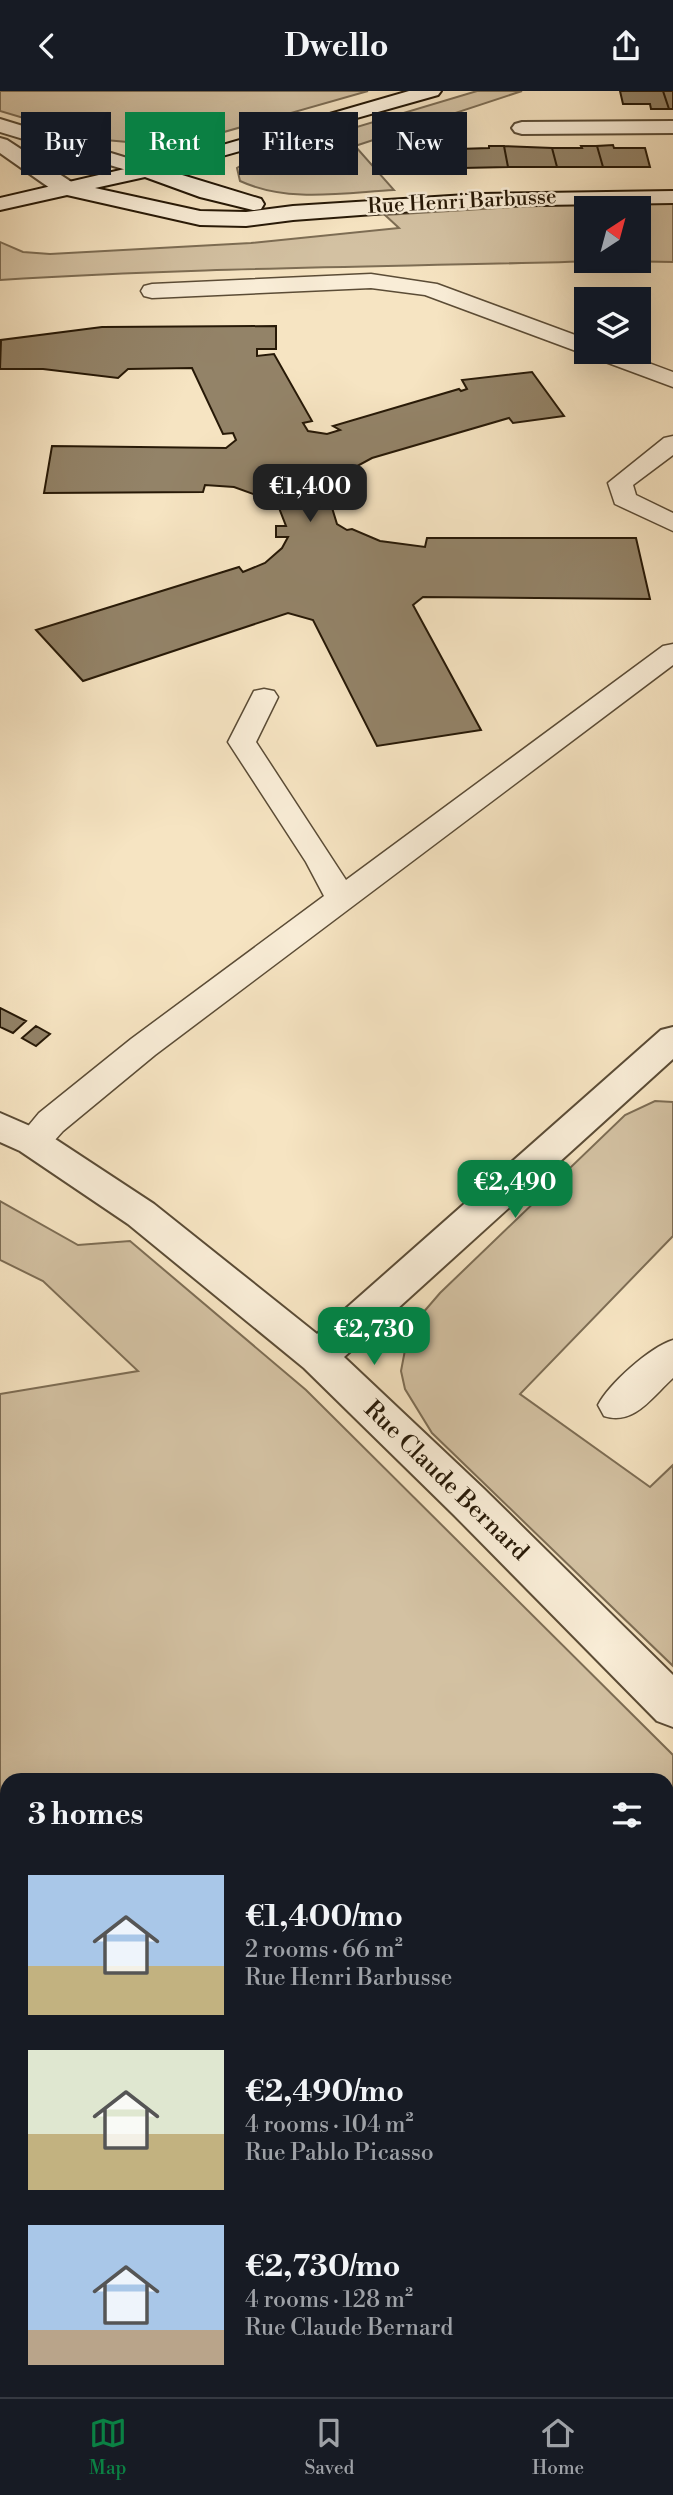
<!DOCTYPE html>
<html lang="en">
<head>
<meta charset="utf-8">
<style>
  :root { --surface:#171b24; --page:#20242c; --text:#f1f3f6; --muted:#9ea1a6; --line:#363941; --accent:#0b8043 }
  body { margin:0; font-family:"Libre Bodoni",serif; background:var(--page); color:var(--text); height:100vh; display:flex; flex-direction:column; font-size:26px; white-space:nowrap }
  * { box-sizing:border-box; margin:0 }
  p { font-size:23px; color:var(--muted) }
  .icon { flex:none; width:38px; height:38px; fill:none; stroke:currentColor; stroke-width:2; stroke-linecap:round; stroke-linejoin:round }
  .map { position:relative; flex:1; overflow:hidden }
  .details { position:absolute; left:0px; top:1682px; width:674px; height:625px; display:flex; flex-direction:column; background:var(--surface); border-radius:21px 21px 0 0; box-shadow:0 7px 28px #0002 }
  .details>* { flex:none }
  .hud { position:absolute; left:21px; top:21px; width:632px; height:63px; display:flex; gap:14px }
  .needle { width:46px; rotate:36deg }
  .controls { position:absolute; left:574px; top:105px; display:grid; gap:14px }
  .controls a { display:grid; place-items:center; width:77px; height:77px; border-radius:0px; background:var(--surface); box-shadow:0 7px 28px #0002; font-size:35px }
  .price { position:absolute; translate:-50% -60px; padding:0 16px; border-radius:14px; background:var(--accent); color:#fff; font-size:23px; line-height:46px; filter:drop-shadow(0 2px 4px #0008) }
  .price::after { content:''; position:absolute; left:50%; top:42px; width:21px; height:16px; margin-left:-10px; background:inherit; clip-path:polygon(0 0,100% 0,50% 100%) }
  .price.active { background:#222; color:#fff }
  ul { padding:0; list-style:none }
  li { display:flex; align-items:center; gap:21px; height:175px; padding:0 28px }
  li span { display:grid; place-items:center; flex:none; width:196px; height:140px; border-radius:0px; color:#555 }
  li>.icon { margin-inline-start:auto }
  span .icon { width:84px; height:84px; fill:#fffc; stroke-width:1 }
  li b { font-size:30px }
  h2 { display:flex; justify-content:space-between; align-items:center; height:84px; padding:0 28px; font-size:30px }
  .pill { padding:0 24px; border-radius:0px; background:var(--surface); box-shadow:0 7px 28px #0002; font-size:24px; line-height:63px }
  .pill.active { background:var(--accent); color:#fff }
  header { display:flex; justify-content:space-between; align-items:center; height:91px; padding:0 28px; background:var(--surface); font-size:32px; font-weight:700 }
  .dock { display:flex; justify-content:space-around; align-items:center; height:98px; border-top:2px solid var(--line); background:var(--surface); font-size:19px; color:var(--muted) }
  .dock a { display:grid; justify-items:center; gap:4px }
  .dock .active { color:var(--accent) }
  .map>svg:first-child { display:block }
  .green { fill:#d3c1a2; stroke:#7d6d54; stroke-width:2; fill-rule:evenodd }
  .building { fill:#938368; stroke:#271907; stroke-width:2 }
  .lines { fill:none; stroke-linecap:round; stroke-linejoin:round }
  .lane-casing { stroke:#5b4c36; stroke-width:3 }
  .street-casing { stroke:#5b4c36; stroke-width:4 }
  .secondary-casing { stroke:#271907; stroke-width:4 }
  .lane { fill:#f9edd7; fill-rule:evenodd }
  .street { fill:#f9edd7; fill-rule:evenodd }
  .secondary { fill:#f9edd7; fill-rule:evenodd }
  .labels { text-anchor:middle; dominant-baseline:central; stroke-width:5; stroke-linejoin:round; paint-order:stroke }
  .far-street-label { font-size:21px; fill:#271907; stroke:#f9edd7 }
  .street-label { font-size:24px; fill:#271907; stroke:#f9edd7 }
</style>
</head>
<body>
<header><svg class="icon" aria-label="back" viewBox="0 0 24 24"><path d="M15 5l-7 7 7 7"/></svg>Dwello<svg class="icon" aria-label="share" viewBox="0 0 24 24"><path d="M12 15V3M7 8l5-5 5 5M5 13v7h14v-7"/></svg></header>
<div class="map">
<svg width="673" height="2306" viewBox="0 0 673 2306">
  <rect width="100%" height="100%" fill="#f6e4c2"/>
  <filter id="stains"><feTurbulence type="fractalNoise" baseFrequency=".00286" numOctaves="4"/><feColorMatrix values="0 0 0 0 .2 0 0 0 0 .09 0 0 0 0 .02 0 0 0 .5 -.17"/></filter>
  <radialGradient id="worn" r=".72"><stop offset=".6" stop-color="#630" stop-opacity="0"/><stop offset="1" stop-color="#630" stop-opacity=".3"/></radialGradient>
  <path class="green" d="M0 0H368L189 51 150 53 94 48 0 20Z
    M477 0H522L355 55 394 99C342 102 288 112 240 90L237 77 253 67Z
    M562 113H673V171L614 170H639V117H586V170H600C400 176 200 176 0 189V151L23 161 50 163 251 152 399 137 385 124Z
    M655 1010 673 1011V1145L520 1303 650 1396 673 1374V1575L432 1342 405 1298 401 1280 409 1238 440 1202 625 1024Z
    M0 1110 78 1154 130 1150 306 1299 673 1664V2306H0V1303L138 1280 43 1190 0 1169ZM7 1689H667V2300H7Z"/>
  <path class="building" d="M620 0H663L669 18H651L650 13H623Z
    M663 0H673V18H669Z
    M613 54 614 57H645L650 76H603L597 55Z
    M489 55H504L508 76 462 77 459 58 489 57Z
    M504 55 552 57 557 76H508Z
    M581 55H597L603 76H557L552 57H582Z
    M276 235V258H257V265L274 263 312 330 303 332 308 340 327 343 340 339 333 335 459 298 461 300 467 298 462 289 532 281 564 325 513 332 509 327 372 367 346 381 337 391 329 407 337 433 347 439 352 438 380 450 425 456 427 447H636L650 508 423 506 413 514 481 639 377 655 313 529 288 522 83 590 36 539 239 476 243 481 265 472 282 457 288 446H276V435H286L279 417 267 408 234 396 205 394 203 401 44 402 52 355 226 357 236 349 233 342 223 343 192 277 128 278 118 287 43 278H0L1 249 102 236Z
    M0 917 26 930 13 942 0 936Z
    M36 935 50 943 36 955 22 947Z"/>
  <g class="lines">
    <g class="lane-casing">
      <path id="lane" d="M371 183 437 193 586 248V261H619L673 281V296L425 204 371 197 152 207 144 205 141 200 144 195 152 193Z
        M673 345V364L633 394 636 404 673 422V440L615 413 608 392 664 347Z
        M673 553V574L155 964 63 1040 45 1060 33 1064 21 1060 15 1051 39 1022 131 948 324 805 306 771 228 651 254 600 264 598 274 600 278 606 256 651 346 789 663 555Z
        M673 1249V1287C652 1306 634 1335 604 1325L598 1314C609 1293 650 1256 673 1249Z"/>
    </g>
    <g class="street-casing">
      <path id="street" d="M0 28 150 74 154 78 150 82 143 84 0 41Z
        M673 30V42L522 43 515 41 512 37 515 33 522 31Z
        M0 47 7 49 73 92 76 97 73 102H57L0 62Z
        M673 936V968L344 1266 484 1398 673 1584V1636L657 1630 454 1424 304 1277 128 1133 20 1060 0 1051V1022L46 1042 154 1113 317 1243 661 939Z"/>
    </g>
    <g class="secondary-casing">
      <path id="secondary" d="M409 0H441L438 4 169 80 261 108 264 113 261 118 253 119 200 106 145 86 95 97 200 120 246 121 293 115 482 103 673 100V112L482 115 293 129 246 135 200 134 67 104 0 119V107L202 60Z"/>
    </g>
    <use href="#lane" class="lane"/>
    <use href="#street" class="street"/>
    <use href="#secondary" class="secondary"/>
  </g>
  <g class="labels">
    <g class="far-street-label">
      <text transform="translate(462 111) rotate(-3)">Rue Henri Barbusse</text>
    </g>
    <g class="street-label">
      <text transform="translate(446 1390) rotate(44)">Rue Claude Bernard</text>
    </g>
  </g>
  <rect width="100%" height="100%" filter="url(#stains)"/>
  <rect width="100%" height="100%" fill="url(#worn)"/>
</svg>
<div class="controls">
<a><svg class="needle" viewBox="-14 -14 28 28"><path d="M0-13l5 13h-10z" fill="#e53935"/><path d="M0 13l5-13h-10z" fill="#9ea1a6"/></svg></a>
<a><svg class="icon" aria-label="layers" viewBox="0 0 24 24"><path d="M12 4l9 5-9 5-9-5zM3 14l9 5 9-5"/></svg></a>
</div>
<b class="price active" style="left:310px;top:433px">€1,400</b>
<b class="price" style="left:515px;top:1129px">€2,490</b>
<b class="price" style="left:374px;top:1276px">€2,730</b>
<div class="hud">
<a class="pill">Buy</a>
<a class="pill active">Rent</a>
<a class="pill">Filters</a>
<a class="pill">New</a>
</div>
<section class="details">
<h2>3 homes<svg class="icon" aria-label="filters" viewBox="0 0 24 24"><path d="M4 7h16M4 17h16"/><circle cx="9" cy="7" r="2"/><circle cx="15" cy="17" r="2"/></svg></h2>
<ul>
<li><span style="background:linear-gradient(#a9c7e8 65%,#c2b280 0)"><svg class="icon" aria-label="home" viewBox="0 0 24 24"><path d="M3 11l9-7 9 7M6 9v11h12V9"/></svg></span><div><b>€1,400/mo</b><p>2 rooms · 66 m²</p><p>Rue Henri Barbusse</p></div></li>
<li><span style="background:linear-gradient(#dfe7d0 60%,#c2b280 0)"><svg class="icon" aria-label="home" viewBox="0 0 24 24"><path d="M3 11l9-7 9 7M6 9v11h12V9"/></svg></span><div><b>€2,490/mo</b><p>4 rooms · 104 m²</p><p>Rue Pablo Picasso</p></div></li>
<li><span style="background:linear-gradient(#a9c7e8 75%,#b9a48a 0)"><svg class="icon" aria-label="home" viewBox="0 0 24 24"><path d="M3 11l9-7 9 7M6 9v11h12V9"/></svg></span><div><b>€2,730/mo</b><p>4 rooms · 128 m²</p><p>Rue Claude Bernard</p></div></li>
</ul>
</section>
</div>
<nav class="dock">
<a class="active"><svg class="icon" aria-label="map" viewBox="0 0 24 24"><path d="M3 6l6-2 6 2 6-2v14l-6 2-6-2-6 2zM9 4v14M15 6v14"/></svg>Map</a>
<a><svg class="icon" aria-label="saved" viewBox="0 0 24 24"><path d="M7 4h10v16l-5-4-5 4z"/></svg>Saved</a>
<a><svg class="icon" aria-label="home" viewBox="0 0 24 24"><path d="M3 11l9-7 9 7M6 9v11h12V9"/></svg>Home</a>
</nav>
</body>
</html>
